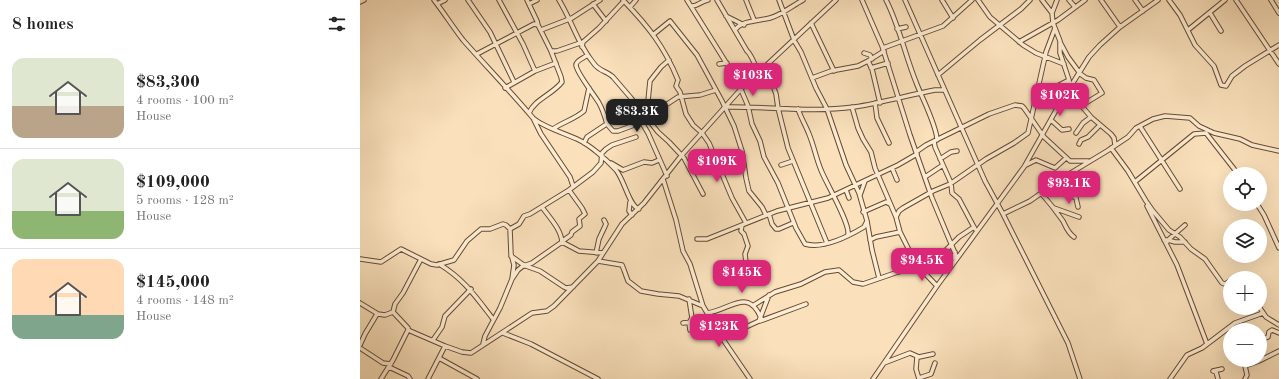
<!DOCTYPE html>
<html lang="en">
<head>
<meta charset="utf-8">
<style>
  :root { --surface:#fff; --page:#f2f2f2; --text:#222; --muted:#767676; --line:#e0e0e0; --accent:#db2777 }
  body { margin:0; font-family:"Old Standard TT",serif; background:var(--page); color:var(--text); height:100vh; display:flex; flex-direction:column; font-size:15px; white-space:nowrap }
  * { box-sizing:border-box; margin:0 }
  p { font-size:13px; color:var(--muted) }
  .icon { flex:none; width:22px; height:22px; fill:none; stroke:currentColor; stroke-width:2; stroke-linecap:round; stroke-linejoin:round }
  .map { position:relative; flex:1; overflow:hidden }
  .details { display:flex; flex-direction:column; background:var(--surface); width:360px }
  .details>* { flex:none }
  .tools { position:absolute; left:863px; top:167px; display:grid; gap:8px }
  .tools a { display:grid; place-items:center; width:44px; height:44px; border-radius:50%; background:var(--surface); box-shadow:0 4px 16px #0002; font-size:20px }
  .price { position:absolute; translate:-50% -34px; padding:0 9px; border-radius:8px; background:var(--accent); color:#fff; font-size:13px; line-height:26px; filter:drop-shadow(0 1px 2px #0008) }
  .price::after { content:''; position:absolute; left:50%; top:24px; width:12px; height:9px; margin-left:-6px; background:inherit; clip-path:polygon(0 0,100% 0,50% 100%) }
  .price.selected { background:#222; color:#fff }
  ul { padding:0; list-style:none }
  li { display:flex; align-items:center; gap:12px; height:100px; padding:0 12px }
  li+li { border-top:1px solid var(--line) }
  li span { display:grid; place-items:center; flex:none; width:112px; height:80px; border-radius:12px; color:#555 }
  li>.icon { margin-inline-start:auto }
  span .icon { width:48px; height:48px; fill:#fffc; stroke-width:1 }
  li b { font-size:17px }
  h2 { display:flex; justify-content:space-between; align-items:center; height:48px; padding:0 12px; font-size:17px }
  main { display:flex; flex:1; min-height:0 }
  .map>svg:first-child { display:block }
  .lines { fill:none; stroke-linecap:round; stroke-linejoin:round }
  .minor-casing { stroke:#674a30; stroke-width:5.5 }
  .minor { stroke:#fcecd3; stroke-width:3.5 }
</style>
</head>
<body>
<main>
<section class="details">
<h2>8 homes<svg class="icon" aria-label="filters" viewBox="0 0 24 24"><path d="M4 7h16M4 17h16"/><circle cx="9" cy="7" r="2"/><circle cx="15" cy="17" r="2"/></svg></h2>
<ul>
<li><span style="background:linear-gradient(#dfe7d0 60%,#b9a48a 0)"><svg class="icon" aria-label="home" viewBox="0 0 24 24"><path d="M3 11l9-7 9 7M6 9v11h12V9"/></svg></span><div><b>$83,300</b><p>4 rooms · 100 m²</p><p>House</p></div></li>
<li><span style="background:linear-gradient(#dfe7d0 65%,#8fb573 0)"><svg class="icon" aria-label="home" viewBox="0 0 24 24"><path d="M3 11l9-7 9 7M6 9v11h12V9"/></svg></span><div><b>$109,000</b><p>5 rooms · 128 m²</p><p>House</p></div></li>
<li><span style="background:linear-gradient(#ffd9b3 70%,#7fa58c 0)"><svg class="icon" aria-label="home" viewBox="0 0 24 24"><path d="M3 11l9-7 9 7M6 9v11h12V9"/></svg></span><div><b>$145,000</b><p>4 rooms · 148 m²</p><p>House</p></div></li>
</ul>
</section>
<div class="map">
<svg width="919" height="379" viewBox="0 0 919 379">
  <rect width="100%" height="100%" fill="#fae1bc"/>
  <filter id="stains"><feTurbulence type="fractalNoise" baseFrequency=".005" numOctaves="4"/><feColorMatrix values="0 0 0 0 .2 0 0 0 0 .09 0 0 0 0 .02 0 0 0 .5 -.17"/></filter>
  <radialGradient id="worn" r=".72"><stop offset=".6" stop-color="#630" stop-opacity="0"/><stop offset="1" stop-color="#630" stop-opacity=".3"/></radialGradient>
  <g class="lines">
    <g class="minor-casing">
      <path id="minor" d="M74 0C84 13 93 27 103 40 126 66 150 91 173 118 183 127 204 133 217 139 230 145 246 159 256 170 265 181 269 206 279 209
        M108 0 130 32 154 82
        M139 0 163 44 175 71
        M167 0 177 21 178 25
        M199 0C212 21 218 45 235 65 240 71 248 72 253 77L271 98 298 132 309 142 324 158 343 194
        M263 0C288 26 304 46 318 80L316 86 320 92 326 114 333 125 342 133 349 143 372 198 386 223
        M327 0 377 80 388 106 392 124 400 141 404 157 418 183 436 228 445 244C463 249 489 236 504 227L507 221
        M357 0 387 51C391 54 396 67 398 72
        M386 0 394 20
        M419 0 434 40 433 41 435 42 441 52 456 88 467 109 486 165 499 193 507 221 512 250 519 278
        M502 0 522 46 550 135 572 198 597 258
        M526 0C539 25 545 55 556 82 561 96 577 126 577 140
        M545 0 625 181 643 214 708 343 720 379
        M582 0 593 18
        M618 0 630 17 663 45 676 53 704 64
        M682 0 692 13 693 23 700 41V53L709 80 710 89 713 96 731 117 751 134 754 138 755 145
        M709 0 715 7
        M741 0 760 27
        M775 0 783 11
        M809 0 820 15 835 45 854 66 861 85 866 86 872 76 885 66 919 45
        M876 0 919 64
        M911 0 919 13
        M0 2 4 0
        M77 4 85 0
        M169 4 177 0
        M233 4 246 21
        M331 6C337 7 341 1 348 0
        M270 7 276 0
        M692 13 697 0
        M850 13 861 31
        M366 16 384 25
        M451 23 474 71
        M537 29 546 27
        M181 30 212 18 240 0
        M375 30C382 20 399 21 410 18 421 15 432 6 443 0
        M828 30 865 0
        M294 34 310 21 337 55 362 101 374 126 382 151 386 178 389 191 402 207 406 215
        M659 42 698 20 725 0
        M700 42 708 57 719 72
        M222 47 223 42 239 28 264 1
        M523 48 583 26 612 0
        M191 51H197L220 43
        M504 53 510 55 512 59
        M117 54 174 24 178 25 191 51 201 77 202 82C193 94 174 100 169 113
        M227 55C225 58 216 60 216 65 216 72 235 96 239 103 243 110 245 117 247 124
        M508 61 512 69 520 103
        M359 64 367 63
        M402 68 412 83 416 94 418 108 428 148 467 243
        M511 68 528 63
        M719 73 726 78 734 80 742 93 721 106
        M578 75 620 40 661 9 670 0
        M452 78 471 71 498 66 508 61 524 51
        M145 88 175 71 196 63
        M676 97 709 80
        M515 103 517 118 529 143
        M365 107C407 106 451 113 494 107 522 103 548 95 575 90H584
        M492 107 498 128 503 139 511 152 515 168 536 217 540 232 556 264 577 286
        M438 109C441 118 446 126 449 134 454 146 456 158 461 170 466 183 490 223 488 234
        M284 114 288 101 290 81 301 67 309 60
        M174 120 181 134 210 177 213 186
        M691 120 702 130 709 129
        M281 121 288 133 307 176
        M781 128 820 189
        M193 129C203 122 215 119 224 111L229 88
        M716 133 723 123 731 117
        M574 141 575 147 591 183 592 193 599 199 615 229
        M224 143 227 137 245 125 247 124 253 131H258L277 124 318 97 340 95 356 90
        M719 144 721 140 728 137 740 125
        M751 148 768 171 786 201 793 211 809 230 820 237 831 249 845 259 862 283 865 284 870 281
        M556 152 566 145 629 114 655 105 662 106 664 108 684 137 710 161H728
        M580 159 591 152 597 151
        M251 163 263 170 284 162 292 163 299 160
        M421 165 433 161
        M666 165 676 160 695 168 706 158
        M532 168 537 180
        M707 175 713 187 716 198
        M565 177 583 165
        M303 179 316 220 323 251 330 264 343 306 362 338 390 379
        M776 181 834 134 846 133 878 174
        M700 184 708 194 716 198 718 207
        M486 190 489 198
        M681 193C689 202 696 211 703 221 706 227 708 233 714 237
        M500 195 505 181
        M270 202 269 211 272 215
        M897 204 904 215 919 248
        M787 206 817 265 847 344
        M182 207C189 217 201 229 202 242
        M694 208 719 217
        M503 212 526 202 530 204
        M409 214 412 224 416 229H419L433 223
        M643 214 670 201 704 177 747 151 768 137 776 128 793 119 805 116 830 118 839 126 854 133 880 139 892 145 919 151
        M536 217 539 211 543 208 573 191 590 184 626 159 654 143 668 133 686 52 695 28
        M382 225 381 231 384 234 388 246 385 254 387 271 384 277 386 281
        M337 239H347L417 211 468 198 538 165 557 154
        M204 240 211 235 212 232 220 226 219 219 225 214 222 208 209 190
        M510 240 516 237 540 232
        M804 240H808L825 225
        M807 242 808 240 815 242H825
        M236 253 239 239 246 224 244 220
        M151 256 165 266
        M0 259 21 262 41 249 71 264 77 265 94 260 107 241 121 229H130L143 224 146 225 150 229
        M576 260 590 261 594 257 595 252
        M238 261 262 265 264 270 268 281 281 291 298 294 319 296 343 306
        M79 264C104 279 116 297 133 319
        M166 266 180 271 204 287 206 288 213 287
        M874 278 879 276 883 278
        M152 279 154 265 151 254 150 229 159 224 164 216 170 214 209 190 233 172 241 163 242 153 246 149 252 145 276 137
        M329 299 332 318 329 323 330 330
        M0 303 18 314 25 315 33 312
        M394 305 415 292 441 284 465 272 479 270 493 282 503 284 538 272 567 265 575 261 599 237 614 227
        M900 308 906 317 919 325
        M33 312 35 304 43 293 61 259
        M347 313C370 310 388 287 401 318
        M400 321 446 304
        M323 323 343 321 349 316
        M48 330 85 346
        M143 333 171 344 238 379
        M362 338 399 321 409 295
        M73 340 82 327 85 316 111 289
        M123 344 125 336 140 308 152 279 158 270 163 266 172 263 202 242 219 251 243 253
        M0 345 5 334 17 314
        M0 348 23 363 31 364
        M900 350 902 347 901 340 908 337 909 332 912 330 919 333
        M557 357 556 369 559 379
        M79 358 117 379
        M524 363 550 353 559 357 573 354
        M29 367 48 376 50 379
        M559 378 571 374 575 363
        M21 379 33 360 48 330V328L33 312
        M68 379 85 346 102 352 111 353 172 313 187 311 194 306 238 261 262 224 284 203 321 156 381 89 476 0
        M513 379 577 286 664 167 699 105 729 57 740 45 760 27 798 0
        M810 379 827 355 842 348 875 323 903 313
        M858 379 856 372 853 371 862 369
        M885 379 887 375 885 366 899 361 919 351"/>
    </g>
    <use href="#minor" class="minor"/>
  </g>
  <rect width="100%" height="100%" filter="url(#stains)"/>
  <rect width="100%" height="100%" fill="url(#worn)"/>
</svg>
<div class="tools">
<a><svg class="icon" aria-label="locate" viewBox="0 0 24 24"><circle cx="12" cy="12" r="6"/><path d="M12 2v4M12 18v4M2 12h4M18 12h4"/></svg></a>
<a><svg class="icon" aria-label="layers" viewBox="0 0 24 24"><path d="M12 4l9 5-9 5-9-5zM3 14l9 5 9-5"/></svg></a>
<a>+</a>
<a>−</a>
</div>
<b class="price" style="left:393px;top:97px">$103K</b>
<b class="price" style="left:700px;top:117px">$102K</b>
<b class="price selected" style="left:277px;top:133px">$83.3K</b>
<b class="price" style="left:357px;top:183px">$109K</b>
<b class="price" style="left:709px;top:205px">$93.1K</b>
<b class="price" style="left:562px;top:282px">$94.5K</b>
<b class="price" style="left:382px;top:294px">$145K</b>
<b class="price" style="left:359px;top:348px">$123K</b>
</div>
</main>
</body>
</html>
